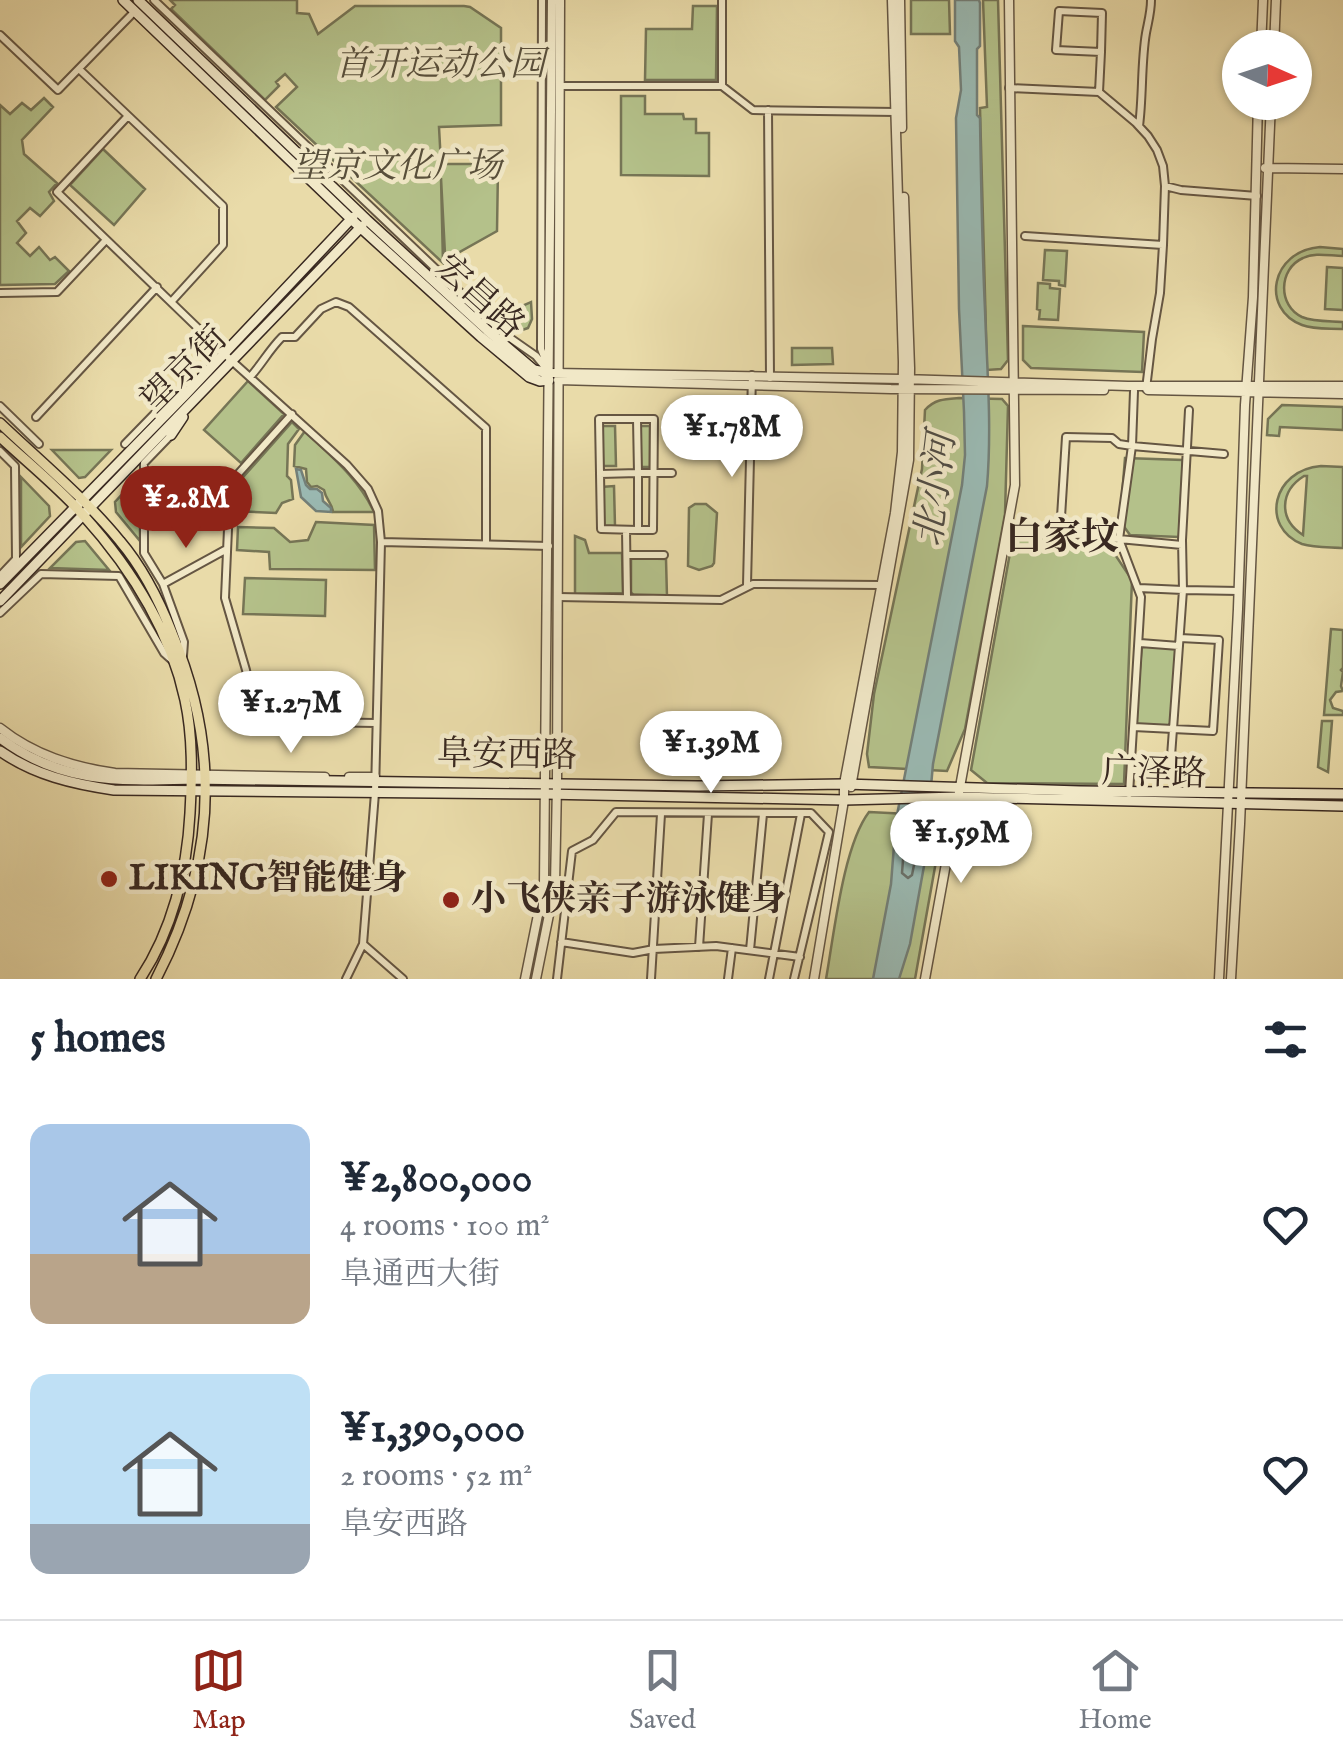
<!DOCTYPE html>
<html lang="en">
<head>
<meta charset="utf-8">
<style>
  :root { --surface:#fff; --page:#f6f6f7; --text:#1f2937; --muted:#747a83; --line:#e0e1e3; --accent:#8f2418 }
  body { margin:0; font-family:"IM FELL English","Noto Serif SC",serif; background:var(--page); color:var(--text); height:100vh; display:flex; flex-direction:column; font-size:38px; white-space:nowrap }
  * { box-sizing:border-box; margin:0 }
  p { font-size:32px; color:var(--muted) }
  .icon { flex:none; width:55px; height:55px; fill:none; stroke:currentColor; stroke-width:2; stroke-linecap:round; stroke-linejoin:round }
  .map { position:relative; height:979px; overflow:hidden }
  .sheet { display:flex; flex-direction:column; background:var(--surface); flex:1 }
  .sheet>* { flex:none }
  .needle { width:65px; rotate:93deg }
  .buttons { position:absolute; left:1222px; top:30px; display:grid; gap:20px }
  .buttons a { display:grid; place-items:center; width:90px; height:90px; border-radius:50%; background:var(--surface); box-shadow:0 2px 8px #0004; font-size:50px }
  .price { position:absolute; translate:-50% -85px; padding:0 22px; border-radius:35px; background:#fff; color:#222; font-size:32px; line-height:65px; filter:drop-shadow(0 2px 5px #0008) }
  .price::after { content:''; position:absolute; left:50%; top:60px; width:30px; height:22px; margin-left:-15px; background:inherit; clip-path:polygon(0 0,100% 0,50% 100%) }
  .price.active { background:var(--accent); color:#fff }
  ul { padding:0; list-style:none }
  li { display:flex; align-items:center; gap:30px; height:250px; padding:0 30px }
  li span { display:grid; place-items:center; flex:none; width:280px; height:200px; border-radius:20px; color:#555 }
  li>.icon { margin-inline-start:auto }
  span .icon { width:120px; height:120px; fill:#fffc; stroke-width:1 }
  li b { font-size:42px }
  h2 { display:flex; justify-content:space-between; align-items:center; height:120px; padding:0 30px; font-size:42px }
  .tab-bar { display:flex; justify-content:space-around; align-items:center; height:140px; border-top:2px solid var(--line); background:var(--surface); font-size:28px; color:var(--muted) }
  .tab-bar a { display:grid; justify-items:center; gap:5px }
  .tab-bar .active { color:var(--accent) }
  .map>svg:first-child { display:block }
  .green { fill:#b4c18a; stroke:#767556; stroke-width:2.5; fill-rule:evenodd }
  .water { fill:#9ab9b2; stroke:#737f78; stroke-width:2.5 }
  .lines { fill:none; stroke-linecap:round; stroke-linejoin:round }
  .shore { stroke:#6a716a; stroke-width:2.5 }
  .minor-casing { stroke:#655643; stroke-width:10 }
  .tertiary-casing { stroke:#655643; stroke-width:11 }
  .secondary-casing { stroke:#392921; stroke-width:12 }
  .primary-casing { stroke:#392921; stroke-width:12 }
  .minor { stroke:#f1e8c7; stroke-width:6 }
  .tertiary { stroke:#f1e8c7; stroke-width:8 }
  .secondary { stroke:#f1e8c7; stroke-width:9 }
  .primary { stroke:#e9dba9; stroke-width:9 }
  .poi-dot { fill:#8f2418; stroke:#f1e8c7; stroke-width:4 }
  .labels { text-anchor:middle; dominant-baseline:central; stroke-width:9; stroke-linejoin:round; paint-order:stroke }
  .park-label { font-size:35px; font-style:italic; fill:#584f3b; stroke:#f1e8c7 }
  .street-label { font-size:35px; fill:#392921; stroke:#f1e8c7 }
  .poi-label { font-size:35px; font-weight:bold; fill:#392921; stroke:#f1e8c7; text-anchor:start }
  .water-label { font-size:38px; font-style:italic; fill:#514d45; stroke:#f1e8c7 }
  .neighbourhood-label { font-size:38px; font-weight:bold; fill:#392921; stroke:#f1e8c7 }
</style>
</head>
<body>
<div class="map">
<svg width="1343" height="979" viewBox="0 0 1343 979">
  <rect width="100%" height="100%" fill="#e9dba9"/>
  <filter id="stains"><feTurbulence type="fractalNoise" baseFrequency=".002" numOctaves="4"/><feColorMatrix values="0 0 0 0 .2 0 0 0 0 .09 0 0 0 0 .02 0 0 0 .5 -.17"/></filter>
  <radialGradient id="worn" r=".72"><stop offset=".6" stop-color="#630" stop-opacity="0"/><stop offset="1" stop-color="#630" stop-opacity=".3"/></radialGradient>
  <path class="green" d="M170 0H297V13L309 14 318 34 355 6H464L470 7 501 28V125L439 127 441 164H492L498 168 497 231 449 258 445 254 441 178 443 263 276 107 297 87 285 74 276 82 279 86 265 100 171 9 175 5Z
    M911 0H949L950 34H911Z
    M983 0H998L1008 360 1001 369 987 370 980 108 987 107Z
    M693 6H717L716 80H645L646 29H692Z
    M621 96H645V114H683L684 119H696V133H709V176L621 175Z
    M44 98 53 107 22 140 24 154 57 183 49 192 54 201 40 216 30 208 17 221 26 233 17 243 30 256 39 247 50 260 55 257 69 271 55 284 0 285V105L10 114 22 103 31 110Z
    M103 149 145 189 114 225 70 185Z
    M1320 247 1343 249V256C1330 256 1315 252 1303 258 1278 269 1278 306 1302 317 1314 322 1330 321 1343 322V329C1330 328 1315 330 1302 325 1260 309 1271 251 1320 247Z
    M1045 250 1067 251 1065 286 1059 285V281L1043 280Z
    M1327 267 1343 268V310L1325 309Z
    M1038 283 1050 284V288L1060 289 1058 320 1039 319 1040 310 1037 309Z
    M531 302 532 319 528 328C515 334 507 326 497 317Z
    M1023 326 1144 332 1142 372 1031 368 1023 360Z
    M792 348H832L833 364 792 365Z
    M248 381 284 414 241 463 204 430Z
    M959 398 1002 399 1008 406 1005 514 965 729 947 771 869 767 867 754 874 694 922 469 925 410C935 399 945 399 959 398Z
    M1282 405 1343 407V430L1280 427 1279 436 1267 435 1268 419Z
    M292 422 299 429 288 444 287 476 291 480 293 499 282 503 276 513 233 511 236 485Z
    M602 426H615L616 466H603Z
    M639 426H650V467H639Z
    M305 431C331 456 359 479 374 512H333C332 503 326 500 324 490L317 486 311 487 307 482 306 469 294 466 295 445Z
    M52 450H111L85 477 79 478Z
    M1125 458 1183 460 1179 537 1130 535 1120 521Z
    M1321 466 1343 467V548C1330 547 1315 548 1302 544 1260 527 1272 470 1321 466ZM1304 476H1307L1303 535C1278 519 1280 491 1304 476Z
    M140 475V541L116 512 115 502Z
    M21 477 49 506 50 516 21 547Z
    M614 486 615 526 602 527 601 487Z
    M695 504H706L717 513 714 563 712 566 699 570 688 566 689 508Z
    M316 522 374 525 375 570 270 569 269 552 237 550 238 527 274 528 290 542 308 540Z
    M575 536 585 540 589 553H622L623 593 575 594Z
    M1013 536 1106 541 1132 580 1124 784 987 783 971 770Z
    M85 541 109 570 50 568 76 542Z
    M631 558 666 559 667 597 634 596 631 592Z
    M245 578 326 580 325 616 243 614Z
    M1331 629 1343 630V668L1341 670 1343 672 1341 686 1343 691 1336 692 1330 700 1333 708 1343 711V715H1324Z
    M1142 644 1176 646 1172 728 1135 726Z
    M1322 721H1332L1328 772 1318 767Z
    M869 812 928 815 938 825 940 839 915 979H826C834 935 843 846 869 812Z"/>
  <path class="water" d="M955 0H979L980 3V46L977 49V115L980 118C981 182 982 246 985 310 987 369 992 427 987 486L933 764 924 866 910 944 899 979H873L891 884 896 820 962 485 965 455 964 412 959 309 956 118 961 90 959 47 955 41Z
    M296 469 301 470 306 485 310 489H317L322 493 323 501 331 508V512L316 511 301 497Z"/>
  <g class="lines">
    <path class="shore" d="M909 805 906 821 902 873 908 878 912 875 914 865 919 805"/>
    <g class="minor-casing">
      <path id="minor" d="M154 0 503 333 536 356 549 372
        M542 0 541 349 548 367
        M0 35 58 90 135 11
        M79 69 223 206V245L172 301
        M559 86H722L753 110 896 112
        M722 86V0
        M1009 88 1099 92 1136 123 1148 136 1157 150 1163 166 1165 186 1163 245 1160 293 1152 339 1146 389
        M1099 92 1101 52 1102 13 1059 11 1056 50 1101 52
        M768 110 770 378
        M127 117 57 192 233 362 347 465 368 489 378 511 381 542 375 793 363 944 403 979
        M1139 126C1143 96 1141 62 1146 33 1148 22 1151 12 1151 0
        M1165 186 1181 190 1257 196
        M1025 236 1163 245
        M0 293 57 292 106 240
        M250 377C262 364 269 350 282 337H295L321 309 336 302 349 307 486 428V544
        M1134 391 1132 446 1119 539 1182 545
        M0 406 39 444
        M1189 410 1182 540 1183 590 1239 591
        M292 414 230 483 225 598 246 670 256 721 376 723
        M36 417 157 287
        M637 419H654L653 530H638
        M171 435 144 463V553L163 584 184 642 183 656
        M125 444 163 405
        M0 451 15 466 16 559 0 576
        M638 473V530L601 529 600 474Z
        M600 474 599 419H637L638 473H672
        M626 530 627 597
        M1008 531 1082 535 1119 539 1141 597 1129 794
        M1060 533 1066 437 1112 438 1119 444 1132 446 1224 454
        M381 542 549 546
        M627 555H664
        M163 584 225 550
        M747 585 752 375
        M558 597 721 600 753 584 880 585
        M0 613 41 574 119 576 164 653 174 662
        M1140 643 1179 646
        M1134 727 1173 729 1183 590 1139 588
        M1131 770H1170L1173 729 1213 731 1219 640 1180 638
        M561 942 633 953 654 949 716 946 800 957
        M699 947 708 814
        M750 950 763 814
        M346 979 363 944
        M557 979 572 851 593 840 616 812 811 813 829 832 794 979
        M651 979 661 814
        M728 979 732 948
        M769 979 801 814"/>
    </g>
    <g class="tertiary-casing">
      <path id="tertiary" d="M900 0 902 128
        M1261 48 1263 0
        M1274 48 1276 0
        M1265 168 1343 169
        M554 373 902 379 1128 386H1343
        M558 380 891 389 1104 390
        M1148 390 1343 394
        M0 728C34 755 73 767 115 773L325 777
        M349 777H375
        M851 787 909 460 910 368 904 197
        M525 979 544 885 552 0
        M536 979 555 885 557 784 560 0
        M814 979 844 800V784L895 513 902 452 903 362 892 0
        M925 979 1015 485 1009 0
        M1219 979 1238 609 1245 405 1253 297 1258 102
        M1231 979 1240 824 1271 102"/>
    </g>
    <g class="secondary-casing">
      <path id="secondary" d="M123 0 351 219 481 337 529 377 540 381 549 380
        M138 0 367 220 487 330 534 370 550 373
        M171 435 183 417
        M0 584 185 395 353 217
        M0 601 362 226
        M0 738C61 784 120 781 192 779L699 786 844 784 1080 791 1343 794
        M0 751C34 775 73 784 114 790L545 794 844 800 959 797 1343 806"/>
    </g>
    <g class="primary-casing">
      <path id="primary" d="M0 423C40 461 85 498 120 541 143 568 159 600 172 633 222 751 215 866 156 979
        M0 437C28 463 58 487 83 515 131 568 170 630 185 700 193 737 192 776 190 813 187 871 172 931 140 979"/>
    </g>
    <use href="#minor" class="minor"/>
    <use href="#tertiary" class="tertiary"/>
    <use href="#secondary" class="secondary"/>
    <use href="#primary" class="primary"/>
  </g>
  <g class="poi-dot">
    <circle cx="109" cy="879" r="10"/>
    <circle cx="451" cy="900" r="10"/>
  </g>
  <g class="labels">
    <g class="park-label">
      <text x="440" y="65">首开运动公园</text>
      <text x="397" y="167">望京文化广场</text>
    </g>
    <g class="street-label">
      <text transform="translate(479 297) rotate(42)">宏昌路</text>
      <text transform="translate(185 370) rotate(-45)">望京街</text>
      <text transform="translate(507 756) rotate(1)">阜安西路</text>
      <text transform="translate(1154 774) rotate(2)">广泽路</text>
    </g>
    <g class="poi-label">
      <text x="129" y="879">LIKING智能健身</text>
      <text x="471" y="900">小飞侠亲子游泳健身</text>
    </g>
    <g class="water-label">
      <text transform="translate(937 490) rotate(-83)">北小河</text>
    </g>
    <g class="neighbourhood-label">
      <text x="1062" y="539">白家坟</text>
    </g>
  </g>
  <rect width="100%" height="100%" filter="url(#stains)"/>
  <rect width="100%" height="100%" fill="url(#worn)"/>
</svg>
<div class="buttons">
<a><svg class="needle" viewBox="-14 -14 28 28"><path d="M0-13l5 13h-10z" fill="#e53935"/><path d="M0 13l5-13h-10z" fill="#747a83"/></svg></a>
</div>
<b class="price" style="left:732px;top:480px">¥1.78M</b>
<b class="price active" style="left:186px;top:551px">¥2.8M</b>
<b class="price" style="left:291px;top:756px">¥1.27M</b>
<b class="price" style="left:711px;top:796px">¥1.39M</b>
<b class="price" style="left:961px;top:886px">¥1.59M</b>
</div>
<section class="sheet">
<h2>5 homes<svg class="icon" aria-label="filters" viewBox="0 0 24 24"><path d="M4 7h16M4 17h16"/><circle cx="9" cy="7" r="2"/><circle cx="15" cy="17" r="2"/></svg></h2>
<ul>
<li><span style="background:linear-gradient(#a9c7e8 65%,#b9a48a 0)"><svg class="icon" aria-label="home" viewBox="0 0 24 24"><path d="M3 11l9-7 9 7M6 9v11h12V9"/></svg></span><div><b>¥2,800,000</b><p>4 rooms · 100 m²</p><p>阜通西大街</p></div><svg class="icon" aria-label="heart" viewBox="0 0 24 24"><path d="M12 20l-8-8c-3-5 5-10 8-4 3-6 11-1 8 4z"/></svg></li>
<li><span style="background:linear-gradient(#bfe0f5 75%,#9aa5b1 0)"><svg class="icon" aria-label="home" viewBox="0 0 24 24"><path d="M3 11l9-7 9 7M6 9v11h12V9"/></svg></span><div><b>¥1,390,000</b><p>2 rooms · 52 m²</p><p>阜安西路</p></div><svg class="icon" aria-label="heart" viewBox="0 0 24 24"><path d="M12 20l-8-8c-3-5 5-10 8-4 3-6 11-1 8 4z"/></svg></li>
</ul>
</section>
<nav class="tab-bar">
<a class="active"><svg class="icon" aria-label="map" viewBox="0 0 24 24"><path d="M3 6l6-2 6 2 6-2v14l-6 2-6-2-6 2zM9 4v14M15 6v14"/></svg>Map</a>
<a><svg class="icon" aria-label="saved" viewBox="0 0 24 24"><path d="M7 4h10v16l-5-4-5 4z"/></svg>Saved</a>
<a><svg class="icon" aria-label="home" viewBox="0 0 24 24"><path d="M3 11l9-7 9 7M6 9v11h12V9"/></svg>Home</a>
</nav>
</body>
</html>
